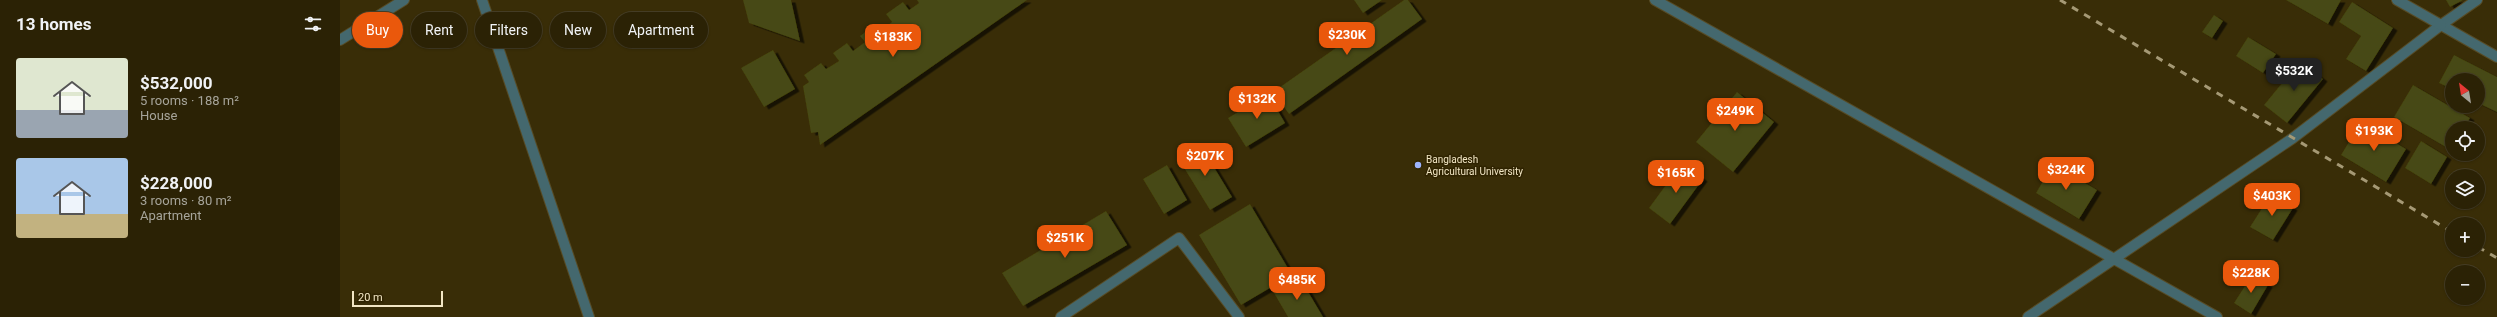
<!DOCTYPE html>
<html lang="en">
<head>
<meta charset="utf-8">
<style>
  :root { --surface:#2b2205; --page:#372f13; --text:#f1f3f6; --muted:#a6a49a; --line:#473f27; --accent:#ea580c }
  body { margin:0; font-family:Roboto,sans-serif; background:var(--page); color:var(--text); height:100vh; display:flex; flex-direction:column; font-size:15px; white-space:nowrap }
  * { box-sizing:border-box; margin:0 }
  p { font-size:13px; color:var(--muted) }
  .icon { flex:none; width:22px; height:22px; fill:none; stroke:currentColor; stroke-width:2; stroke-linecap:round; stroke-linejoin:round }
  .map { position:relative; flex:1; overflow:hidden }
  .side { display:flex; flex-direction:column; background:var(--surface); width:340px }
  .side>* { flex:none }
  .top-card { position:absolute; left:12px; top:12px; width:380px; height:36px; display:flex; gap:8px }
  .needle { width:26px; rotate:330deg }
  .buttons { position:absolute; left:2105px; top:73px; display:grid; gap:8px }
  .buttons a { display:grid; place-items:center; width:40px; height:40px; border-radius:50%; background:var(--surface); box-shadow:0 1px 3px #0004,0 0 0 1px var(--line); font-size:20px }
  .scale { position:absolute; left:12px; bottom:10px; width:91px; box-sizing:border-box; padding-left:4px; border:2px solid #f2e6c4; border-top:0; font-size:11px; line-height:14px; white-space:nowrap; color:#f2e6c4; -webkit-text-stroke:3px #2f2300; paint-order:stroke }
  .price { position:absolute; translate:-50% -34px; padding:0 9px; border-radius:8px; background:var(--accent); color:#fff; font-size:13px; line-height:26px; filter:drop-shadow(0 1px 2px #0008) }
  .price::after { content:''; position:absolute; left:50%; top:24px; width:12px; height:9px; margin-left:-6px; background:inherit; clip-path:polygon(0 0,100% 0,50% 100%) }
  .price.current { background:#222; color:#fff }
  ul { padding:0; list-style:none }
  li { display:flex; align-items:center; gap:12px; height:100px; padding:0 16px }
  li span { display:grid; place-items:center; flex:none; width:112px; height:80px; border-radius:4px; color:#555 }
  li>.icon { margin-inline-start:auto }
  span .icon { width:48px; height:48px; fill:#fffc; stroke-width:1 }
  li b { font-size:17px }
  h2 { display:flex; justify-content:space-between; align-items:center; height:48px; padding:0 16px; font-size:17px }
  .tag { padding:0 14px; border-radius:18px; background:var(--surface); box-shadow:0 1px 3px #0004,0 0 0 1px var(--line); font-size:14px; line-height:36px }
  .tag.current { background:var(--accent); color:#fff }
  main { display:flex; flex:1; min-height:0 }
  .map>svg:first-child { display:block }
  .building { fill:#474812; filter:url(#shadow) }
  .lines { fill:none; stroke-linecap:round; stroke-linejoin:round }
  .service-casing { stroke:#574b25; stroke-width:12 }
  .minor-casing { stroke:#574b25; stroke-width:12 }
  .tertiary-casing { stroke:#574b25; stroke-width:12 }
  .service { stroke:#44686e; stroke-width:10 }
  .minor { stroke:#44686e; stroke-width:10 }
  .tertiary { stroke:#44686e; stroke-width:10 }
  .rail { stroke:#a59975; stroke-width:3; stroke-dasharray:7 7; stroke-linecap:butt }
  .poi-dot { fill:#9db4fd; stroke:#2f2300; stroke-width:1.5 }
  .labels { text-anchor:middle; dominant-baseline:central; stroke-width:3; stroke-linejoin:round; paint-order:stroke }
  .poi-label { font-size:10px; fill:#f2e6c4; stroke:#2f2300; text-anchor:start }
</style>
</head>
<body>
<main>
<section class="side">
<h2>13 homes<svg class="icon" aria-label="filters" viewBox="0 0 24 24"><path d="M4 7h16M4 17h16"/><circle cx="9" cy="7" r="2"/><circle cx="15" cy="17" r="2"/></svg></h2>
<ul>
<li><span style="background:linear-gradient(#dfe7d0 65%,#9aa5b1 0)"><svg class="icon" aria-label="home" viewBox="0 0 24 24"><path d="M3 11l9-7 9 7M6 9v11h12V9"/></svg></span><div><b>$532,000</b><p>5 rooms · 188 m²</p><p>House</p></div></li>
<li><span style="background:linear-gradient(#a9c7e8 70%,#c2b280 0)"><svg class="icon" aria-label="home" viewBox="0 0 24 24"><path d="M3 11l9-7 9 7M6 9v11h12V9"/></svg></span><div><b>$228,000</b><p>3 rooms · 80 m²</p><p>Apartment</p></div></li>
</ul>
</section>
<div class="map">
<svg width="2157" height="317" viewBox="0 0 2157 317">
  <defs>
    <filter id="shadow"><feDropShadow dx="4.5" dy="2.5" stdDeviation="0" flood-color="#0009"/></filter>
  </defs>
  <rect width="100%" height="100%" fill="#392d07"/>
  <path class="building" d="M403 0H451L460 41 409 23Z
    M577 0H687L480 145 478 132 471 133 463 86 469 82 464 75 481 63 486 69 499 61 493 53 507 43 513 51 525 42 520 36 536 24 541 30 552 22 546 14 563 2 569 10 579 3Z
    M1014 0H1042L1023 13Z
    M1064 0H1068L1082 19 949 114 933 92Z
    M1946 0H2001L1988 24Z
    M2106 0H2123L2110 7Z
    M2012 2 2053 28 2026 71 2006 59 2021 36 1999 22Z
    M1874 15 1883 21 1872 38 1862 32Z
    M1908 37 1936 54 1923 73 1896 56Z
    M433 50 455 89 424 107 401 68Z
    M2114 55 2157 77V112L2138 103V80H2112V89L2099 83Z
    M1960 61 1983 79 1947 123 1924 105Z
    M2073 85 2130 118 2124 128H2112L2111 150 2054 117Z
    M1397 92 1434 122 1393 172 1356 142Z
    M928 94 945 123 906 147 888 118Z
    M2021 122 2066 149 2046 182 2001 155Z
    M2081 141 2107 157 2091 184 2065 168Z
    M860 144 892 197 870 210 838 158Z
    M1342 163 1363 179 1330 224 1309 208Z
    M1713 164 1757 190 1739 219 1696 193Z
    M827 165 847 200 824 214 803 179Z
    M1931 194 1953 208 1933 240 1910 227Z
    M910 204 952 275 901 305 859 235Z
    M766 211 787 245 683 306 662 273Z
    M1912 275 1928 285 1911 314 1894 303Z
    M960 278 983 317H948L934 293Z"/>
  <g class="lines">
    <g class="service-casing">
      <path id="service" d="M142 0 249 317
        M721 317 839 238 899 317"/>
    </g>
    <g class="minor-casing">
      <path id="minor" d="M1315 0 1877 317
        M2101 25 2157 57
        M0 40 64 0
        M1688 317 1953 138 2101 25 2137 0"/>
    </g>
    <g class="tertiary-casing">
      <path id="tertiary" d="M2057 0 2101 25"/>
    </g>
    <use href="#service" class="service"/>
    <use href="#minor" class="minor"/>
    <use href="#tertiary" class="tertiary"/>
    <path class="rail" d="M1720 0 2112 232
      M2138 247 2157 258"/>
  </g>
  <circle class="poi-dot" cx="1078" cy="165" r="4"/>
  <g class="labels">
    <g class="poi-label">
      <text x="1086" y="159">Bangladesh<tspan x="1086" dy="12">Agricultural University</tspan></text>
    </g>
  </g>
</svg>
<div class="buttons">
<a><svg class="needle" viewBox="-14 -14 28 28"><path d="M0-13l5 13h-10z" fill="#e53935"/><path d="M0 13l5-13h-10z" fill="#a6a49a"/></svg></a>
<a><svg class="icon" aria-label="locate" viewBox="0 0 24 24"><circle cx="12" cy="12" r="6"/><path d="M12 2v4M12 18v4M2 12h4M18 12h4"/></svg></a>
<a><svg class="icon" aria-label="layers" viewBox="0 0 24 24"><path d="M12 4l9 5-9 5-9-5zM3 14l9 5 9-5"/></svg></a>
<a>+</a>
<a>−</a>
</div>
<div class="scale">20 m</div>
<b class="price" style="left:1007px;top:56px">$230K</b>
<b class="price" style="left:553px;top:58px">$183K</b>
<b class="price current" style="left:1954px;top:92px">$532K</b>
<b class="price" style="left:917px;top:120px">$132K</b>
<b class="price" style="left:1395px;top:132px">$249K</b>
<b class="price" style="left:2034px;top:152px">$193K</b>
<b class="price" style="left:865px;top:177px">$207K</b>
<b class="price" style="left:1726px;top:191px">$324K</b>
<b class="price" style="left:1336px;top:194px">$165K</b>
<b class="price" style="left:1932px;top:217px">$403K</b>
<b class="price" style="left:725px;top:259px">$251K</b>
<b class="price" style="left:1911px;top:294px">$228K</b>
<b class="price" style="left:957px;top:301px">$485K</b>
<div class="top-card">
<a class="tag current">Buy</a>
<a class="tag">Rent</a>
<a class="tag">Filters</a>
<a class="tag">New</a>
<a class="tag">Apartment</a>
</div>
</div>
</main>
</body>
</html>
